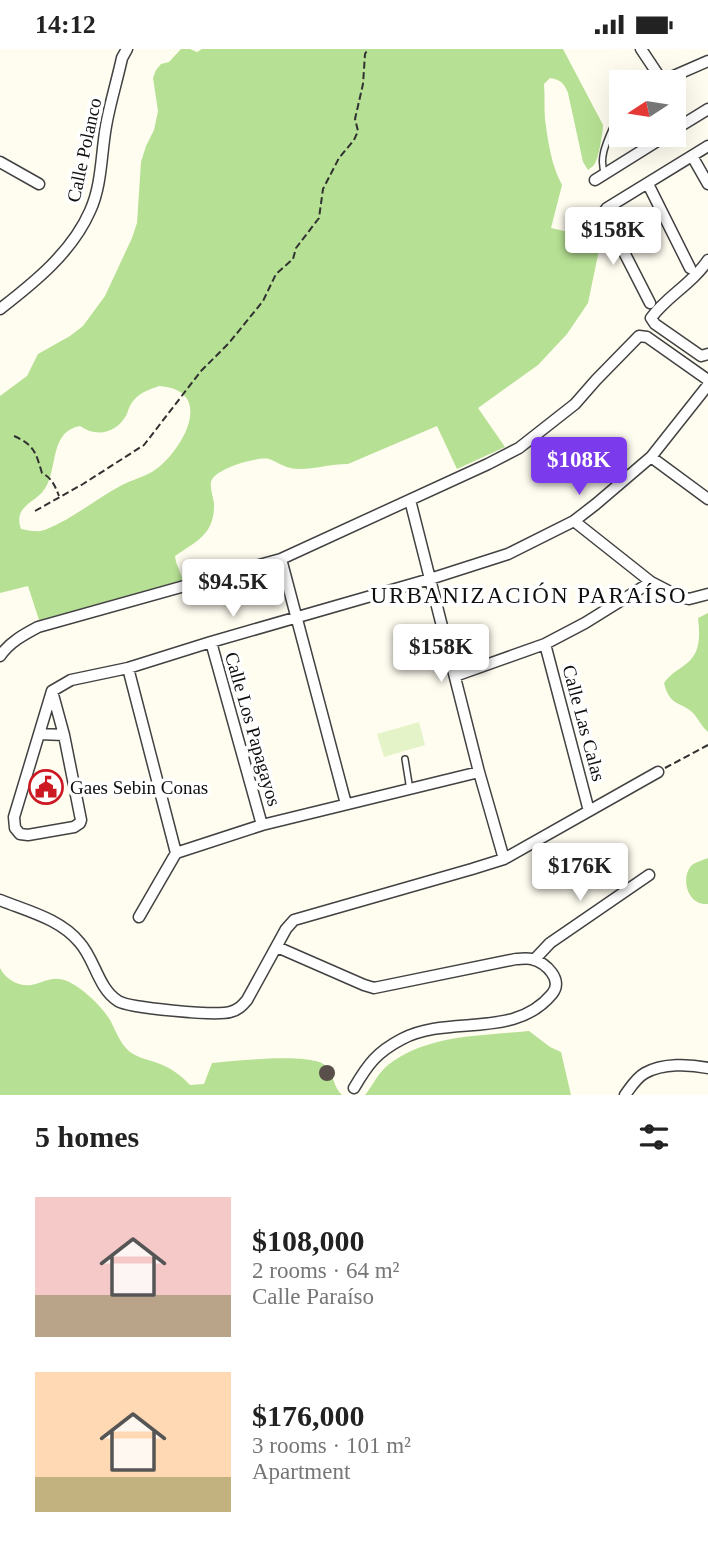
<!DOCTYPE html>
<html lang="en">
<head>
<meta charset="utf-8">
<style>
  :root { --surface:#fff; --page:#f6f6f6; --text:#222; --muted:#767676; --accent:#7c3aed }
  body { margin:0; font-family:Georgia,serif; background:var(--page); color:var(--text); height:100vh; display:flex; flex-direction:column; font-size:26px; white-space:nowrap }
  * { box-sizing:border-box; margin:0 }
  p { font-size:23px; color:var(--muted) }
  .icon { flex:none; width:38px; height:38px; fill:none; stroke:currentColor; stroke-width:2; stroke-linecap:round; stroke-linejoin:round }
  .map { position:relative; height:1046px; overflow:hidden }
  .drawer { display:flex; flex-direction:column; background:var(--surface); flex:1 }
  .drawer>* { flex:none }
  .needle { width:46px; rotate:258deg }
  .tools { position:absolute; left:609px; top:21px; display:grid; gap:14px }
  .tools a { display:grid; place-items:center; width:77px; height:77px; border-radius:0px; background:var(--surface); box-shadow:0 7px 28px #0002; font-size:35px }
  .price { position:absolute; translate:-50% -60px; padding:0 16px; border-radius:7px; background:#fff; color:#222; font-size:23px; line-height:46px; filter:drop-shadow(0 2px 4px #0008) }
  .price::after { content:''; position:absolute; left:50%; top:42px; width:21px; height:16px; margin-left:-10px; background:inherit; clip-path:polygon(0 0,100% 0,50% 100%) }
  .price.selected { background:var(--accent); color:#fff }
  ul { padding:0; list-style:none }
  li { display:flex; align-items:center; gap:21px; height:175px; padding:0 35px }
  li span { display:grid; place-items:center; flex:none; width:196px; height:140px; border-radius:0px; color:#555 }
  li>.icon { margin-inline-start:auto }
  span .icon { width:84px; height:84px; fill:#fffc; stroke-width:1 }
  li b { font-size:30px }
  h2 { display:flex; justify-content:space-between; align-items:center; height:84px; padding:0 35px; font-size:30px }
  .status { display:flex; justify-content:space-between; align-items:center; height:49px; padding:0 35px; background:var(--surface); direction:ltr }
  .status svg { height:19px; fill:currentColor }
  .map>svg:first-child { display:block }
  .forest { fill:#b6e093; fill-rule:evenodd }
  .pitch { fill:#e5f4c8 }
  .building { fill:#584f4a }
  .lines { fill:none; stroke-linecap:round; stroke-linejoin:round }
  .lane-casing { stroke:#424242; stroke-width:8 }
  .street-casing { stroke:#424242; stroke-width:13 }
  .path { stroke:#313131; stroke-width:2; stroke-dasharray:7 3.5; stroke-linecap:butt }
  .lane { stroke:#fff; stroke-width:5 }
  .street { stroke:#fff; stroke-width:10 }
  .labels { text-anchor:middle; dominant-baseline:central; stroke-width:7; stroke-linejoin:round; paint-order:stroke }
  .street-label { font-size:19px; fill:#0f0f0f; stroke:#fff }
  .poi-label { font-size:19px; fill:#0f0f0f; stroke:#fff; text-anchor:start }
  .quarter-label { font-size:23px; letter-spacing:2px; fill:#0f0f0f; stroke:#fff }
</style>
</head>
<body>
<div class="status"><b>14:12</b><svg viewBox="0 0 49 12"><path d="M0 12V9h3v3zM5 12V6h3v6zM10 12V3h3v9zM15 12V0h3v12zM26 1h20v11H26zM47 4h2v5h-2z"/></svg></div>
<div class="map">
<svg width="708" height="1046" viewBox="0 0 708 1046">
  <rect width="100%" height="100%" fill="#fffcf0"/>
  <path class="forest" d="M181 0H190L197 3 202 0H563L603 76C603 83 599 106 596 112 594 117 593 117 588 121L583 113 568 44C564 34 561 31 550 29L544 35C545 47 544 58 545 70 548 92 551 116 562 136L551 179 595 189 599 201 588 254 567 285 538 316 478 359 505 398 457 420 437 377 348 415C331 415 315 420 299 420 286 420 280 414 269 410 258 407 213 420 211 433 210 439 213 448 214 454 215 485 197 492 175 507L176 513 183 531 39 571 28 537 0 544V347L27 327 38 305 70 287 83 277 105 247 132 189 137 174 141 113 146 97 154 81 158 62 153 29 156 21 161 15 169 13ZM159 337C218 341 181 405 152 423 143 428 132 431 122 436 97 449 74 469 47 480 39 484 30 482 21 480 12 455 39 454 47 436 57 416 51 382 80 377 97 389 117 384 127 365 129 359 130 355 135 350 141 343 151 340 159 337Z
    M708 564V683C702 678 699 671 694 665 682 652 670 659 664 634 670 625 677 622 686 615 701 604 700 586 698 569Z
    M708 809V855C687 857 680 828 692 816 696 813 703 811 708 809Z
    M0 919C5 930 19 938 31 936 45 933 53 926 67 932 81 938 102 957 110 971 116 982 120 995 130 1003 138 1009 150 1011 160 1015 171 1019 182 1027 190 1036L204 1035 212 1014C234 1012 313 1003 326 1017 334 1025 333 1038 342 1046H0Z
    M529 982 550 998 561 1003 571 1046H365C373 1036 378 1024 388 1016 428 985 481 987 529 982Z"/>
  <path class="pitch" d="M419 673 425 696 384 708 377 685Z"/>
  <path class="building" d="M319 1024a8 8 0 1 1 16 0a8 8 0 1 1-16 0Z"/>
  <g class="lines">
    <g class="lane-casing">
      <path id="lane" d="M605 125C598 110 607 92 613 78
        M405 710 410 741"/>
    </g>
    <g class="street-casing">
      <path id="street" d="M641 0 659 27 664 29H669L708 12
        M674 81 708 60
        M692 107 708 135
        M0 113 39 135
        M595 131 667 86
        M648 135 690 219
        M708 211C692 235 667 247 651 269L655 275 701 307 708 305
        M650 254 605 166 604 163 607 159 708 97
        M0 260C35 233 72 203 90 162 102 136 101 105 106 77 110 54 117 32 122 9L127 0
        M651 408 708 450
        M410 451 479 723 504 810
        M574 472 651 533 680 548 689 550 708 545
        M281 510 346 755
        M211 593 262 776
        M545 595 589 762
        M0 607C10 593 23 586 38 578L281 510 488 415 519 399 575 355 596 331 639 287 647 288 708 331
        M128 619 176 804
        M455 627 545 595 585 574 651 533
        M52 642 64 686 81 771 80 774 74 778 28 786 20 785 15 779 14 768 52 642 71 631 128 619 211 593 430 530 508 505 574 472 596 455 651 408 708 336
        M39 685 64 686
        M0 851C27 862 61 870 80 894 95 911 98 939 118 952 129 959 216 967 230 963 238 961 242 957 247 951L286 880 294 871 472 820 504 810 658 723
        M139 868 176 804 262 776 479 723
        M277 898 364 936 374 939 516 910C521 910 526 909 532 910 546 914 564 931 552 945 514 991 450 965 402 990 377 1003 368 1015 354 1039
        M534 911 550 894 649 826
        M625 1046C631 1038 636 1029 645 1024 663 1014 689 1015 708 1019"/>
    </g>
    <path class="path" d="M14 387C35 396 36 405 42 424 52 429 55 437 59 447
      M35 462 83 435 144 396 201 322 229 294 263 252 276 225 293 210 296 199 319 169 323 140 339 109 354 91 358 82 355 70 363 35 365 5 368 0
      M665 719 708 696"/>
    <use href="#lane" class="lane"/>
    <use href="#street" class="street"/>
  </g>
  <defs>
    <g id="civic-ring" transform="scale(1.75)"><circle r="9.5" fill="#fff" stroke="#cc1923" stroke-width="1.5"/><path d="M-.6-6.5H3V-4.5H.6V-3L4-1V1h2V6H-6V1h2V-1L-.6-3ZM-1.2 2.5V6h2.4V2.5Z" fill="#cc1923"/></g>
  </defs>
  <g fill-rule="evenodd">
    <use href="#civic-ring" x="46" y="738"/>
  </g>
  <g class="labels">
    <g class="street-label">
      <text transform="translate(84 101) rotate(-78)">Calle Polanco</text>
      <text transform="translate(584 674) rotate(75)">Calle Las Calas</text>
      <text transform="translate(253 680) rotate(74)">Calle Los Papagayos</text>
    </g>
    <g class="poi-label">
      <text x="70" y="738">Gaes Sebin Conas</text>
    </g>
    <g class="quarter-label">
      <text x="529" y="546">URBANIZACIÓN PARAÍSO</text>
    </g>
  </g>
</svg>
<div class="tools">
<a><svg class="needle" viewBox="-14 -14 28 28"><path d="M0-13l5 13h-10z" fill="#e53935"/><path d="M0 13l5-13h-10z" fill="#767676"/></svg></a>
</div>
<b class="price" style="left:613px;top:218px">$158K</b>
<b class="price selected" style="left:579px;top:448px">$108K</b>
<b class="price" style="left:233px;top:570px">$94.5K</b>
<b class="price" style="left:441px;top:635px">$158K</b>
<b class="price" style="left:580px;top:854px">$176K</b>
</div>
<section class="drawer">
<h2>5 homes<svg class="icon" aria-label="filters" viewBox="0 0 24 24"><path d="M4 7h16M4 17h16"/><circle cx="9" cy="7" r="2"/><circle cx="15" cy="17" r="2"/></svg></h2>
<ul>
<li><span style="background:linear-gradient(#f6c9c9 70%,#b9a48a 0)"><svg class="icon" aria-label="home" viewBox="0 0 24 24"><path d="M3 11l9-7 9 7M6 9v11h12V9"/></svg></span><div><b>$108,000</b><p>2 rooms · 64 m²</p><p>Calle Paraíso</p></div></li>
<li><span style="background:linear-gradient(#ffd9b3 75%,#c2b280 0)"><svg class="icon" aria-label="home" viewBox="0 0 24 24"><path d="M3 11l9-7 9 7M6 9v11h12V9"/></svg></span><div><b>$176,000</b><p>3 rooms · 101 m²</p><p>Apartment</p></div></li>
</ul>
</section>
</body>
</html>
